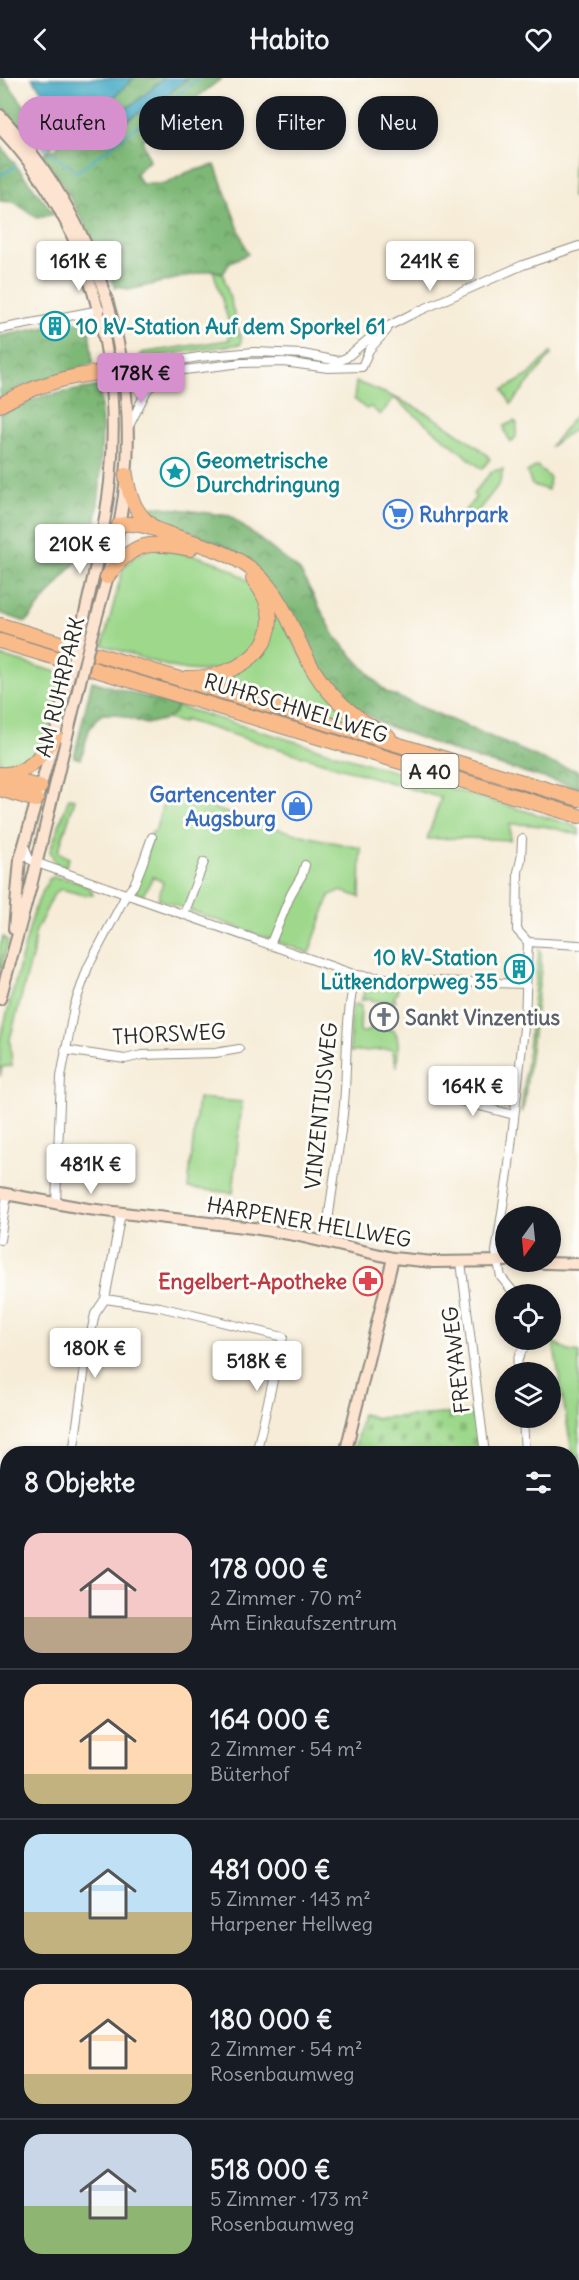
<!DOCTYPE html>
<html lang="de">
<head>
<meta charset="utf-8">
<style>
  :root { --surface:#171b24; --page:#242831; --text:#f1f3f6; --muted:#9ea1a6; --line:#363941; --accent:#d690ce }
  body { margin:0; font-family:Delius,sans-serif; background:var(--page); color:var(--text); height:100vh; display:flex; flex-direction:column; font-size:22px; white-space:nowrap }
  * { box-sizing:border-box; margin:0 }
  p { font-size:20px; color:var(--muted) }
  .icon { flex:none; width:33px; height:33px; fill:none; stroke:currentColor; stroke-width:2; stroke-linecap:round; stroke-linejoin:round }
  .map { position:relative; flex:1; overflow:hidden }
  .details { position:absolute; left:0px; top:1368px; width:579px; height:834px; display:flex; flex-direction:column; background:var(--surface); border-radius:24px 24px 0 0; box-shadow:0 3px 9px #0003 }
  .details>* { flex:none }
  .guide { position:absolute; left:18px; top:18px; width:543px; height:54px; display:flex; gap:12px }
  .needle { width:39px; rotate:195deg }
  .fabs { position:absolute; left:495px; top:1128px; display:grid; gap:12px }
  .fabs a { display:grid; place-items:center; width:66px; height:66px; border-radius:50%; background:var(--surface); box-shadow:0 3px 9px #0003; font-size:30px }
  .price { position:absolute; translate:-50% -51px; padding:0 14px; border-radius:6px; background:#fff; color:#222; font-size:20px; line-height:39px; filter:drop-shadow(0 2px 3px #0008) }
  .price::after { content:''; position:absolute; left:50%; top:36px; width:18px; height:14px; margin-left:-9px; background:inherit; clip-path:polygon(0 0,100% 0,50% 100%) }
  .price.active { background:var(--accent); color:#111 }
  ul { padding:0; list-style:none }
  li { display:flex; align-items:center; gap:18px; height:150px; padding:0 24px }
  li+li { border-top:2px solid var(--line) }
  li span { display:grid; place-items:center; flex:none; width:168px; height:120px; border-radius:18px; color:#555 }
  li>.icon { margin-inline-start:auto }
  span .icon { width:72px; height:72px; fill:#fffc; stroke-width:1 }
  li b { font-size:26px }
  h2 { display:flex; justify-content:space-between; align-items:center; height:72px; padding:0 24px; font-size:26px }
  .chip { padding:0 21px; border-radius:24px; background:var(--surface); box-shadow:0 3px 9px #0003; font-size:21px; line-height:54px }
  .chip.active { background:var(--accent); color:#111 }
  header { display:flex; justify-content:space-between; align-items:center; height:78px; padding:0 24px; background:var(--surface); font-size:27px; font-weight:800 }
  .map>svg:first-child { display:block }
  .green { fill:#9dd88b; stroke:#64825b; stroke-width:1.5 }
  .forest { fill:url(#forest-crowns); stroke:#547251; stroke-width:1.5 }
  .wetland { fill:url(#wetland-marsh); stroke:#64825b; stroke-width:1.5 }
  .cemetery { fill:url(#cemetery-stones); stroke:#64825b; stroke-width:1.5 }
  .water { fill:#45aac5; stroke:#386a78; stroke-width:1.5 }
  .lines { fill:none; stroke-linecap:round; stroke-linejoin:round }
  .stream { stroke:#45aac5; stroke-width:2 }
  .street-casing { stroke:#908c81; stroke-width:10 }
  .secondary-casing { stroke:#908c81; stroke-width:14 }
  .highway-casing { stroke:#908c81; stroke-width:16 }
  .street { stroke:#fff; stroke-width:8 }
  .secondary { stroke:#fde4d1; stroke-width:10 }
  .highway { stroke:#fabb8b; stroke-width:14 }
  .secondary-bridge-casing { stroke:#908c81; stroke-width:14; stroke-linecap:butt }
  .secondary-bridge { stroke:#fde4d1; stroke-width:10 }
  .labels { text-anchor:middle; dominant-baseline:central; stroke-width:6; stroke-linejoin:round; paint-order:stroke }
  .shield { fill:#fdfcf7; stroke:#6a6a68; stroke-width:1.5 }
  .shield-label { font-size:20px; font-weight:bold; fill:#2b2b2b }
  .culture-label { font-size:21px; font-weight:bold; fill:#0d838f; stroke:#fdfcf7; text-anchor:start }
  .shop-label { font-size:21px; font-weight:bold; fill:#366cbe; stroke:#fdfcf7; text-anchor:start }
  .street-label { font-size:21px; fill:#2b2b2b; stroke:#fdfcf7 }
  .worship-label { font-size:21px; font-weight:bold; fill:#5b616d; stroke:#fdfcf7; text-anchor:start }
  .health-label { font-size:21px; font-weight:bold; fill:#be3a42; stroke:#fdfcf7; text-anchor:end }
</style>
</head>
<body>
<header><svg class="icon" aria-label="back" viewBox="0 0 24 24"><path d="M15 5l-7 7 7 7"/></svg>Habito<svg class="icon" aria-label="heart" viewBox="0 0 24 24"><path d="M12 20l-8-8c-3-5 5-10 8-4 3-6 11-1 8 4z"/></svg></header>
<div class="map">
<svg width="579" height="2202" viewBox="0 0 579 2202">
  <defs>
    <pattern id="forest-crowns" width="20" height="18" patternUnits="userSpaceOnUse" patternTransform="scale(1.5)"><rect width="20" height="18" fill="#7eb877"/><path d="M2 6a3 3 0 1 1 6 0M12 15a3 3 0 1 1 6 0" fill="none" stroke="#679662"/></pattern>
    <pattern id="wetland-marsh" width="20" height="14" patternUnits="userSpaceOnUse" patternTransform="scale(1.5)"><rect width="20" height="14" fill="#9dd88b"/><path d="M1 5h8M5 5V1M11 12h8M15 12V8" fill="none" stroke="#87ba78"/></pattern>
    <pattern id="cemetery-stones" width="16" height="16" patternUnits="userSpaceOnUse" patternTransform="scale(1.5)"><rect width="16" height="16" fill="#9dd88b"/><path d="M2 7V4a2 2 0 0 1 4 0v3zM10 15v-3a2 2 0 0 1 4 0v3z" fill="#87ba78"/></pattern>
  </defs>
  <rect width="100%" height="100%" fill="#fdfcf7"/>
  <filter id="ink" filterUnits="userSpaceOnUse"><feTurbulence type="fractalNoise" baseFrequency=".0167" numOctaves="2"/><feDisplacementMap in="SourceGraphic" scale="12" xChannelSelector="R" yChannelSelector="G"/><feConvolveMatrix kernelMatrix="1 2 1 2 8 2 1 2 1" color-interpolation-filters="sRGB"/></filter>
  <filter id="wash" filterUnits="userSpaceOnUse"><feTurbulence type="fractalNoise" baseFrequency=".008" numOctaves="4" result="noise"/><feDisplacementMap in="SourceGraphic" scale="24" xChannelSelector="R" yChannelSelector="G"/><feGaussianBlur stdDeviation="1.35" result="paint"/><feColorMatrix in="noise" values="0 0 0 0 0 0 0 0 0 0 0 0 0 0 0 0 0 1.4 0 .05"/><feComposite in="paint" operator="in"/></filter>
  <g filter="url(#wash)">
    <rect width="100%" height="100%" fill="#f6ecd7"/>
    <path class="green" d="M579 69V115L572 119 574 75Z
      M213 192 223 196 241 260V266L140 280 141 275 229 262 230 248Z
      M551 274 552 276 511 326 503 312 529 297Z
      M356 304C396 318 431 335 465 360 473 366 485 373 490 381L482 391 394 320 380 337 371 329 366 331 354 321Z
      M579 333V353L574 351 550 369Z
      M514 343 517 345 516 359 511 364 505 354 504 348Z
      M537 388 550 400 548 412 532 407 527 394Z
      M503 391 500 405 467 447 459 440 476 419 473 416 492 393Z
      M153 469C185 475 218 480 244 500 253 507 257 516 260 526 272 563 245 587 210 592 180 597 133 576 103 567L123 490 134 479Z
      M264 510 298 573 360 646 213 602 265 571Z
      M0 578 64 596 48 658 25 686 0 692Z
      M177 628 572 747 579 751V757C556 750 535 745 510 746V762L467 760 427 761 441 720 184 642 183 645 166 641 174 635Z
      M177 716C237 741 297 758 361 770L360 819 340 813 330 817 309 875 158 821 163 804 153 799 143 817 135 814 152 754H155L165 718Z
      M69 720 75 721 58 774 69 780 65 789 56 786 50 773Z
      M54 799 73 802 90 810 93 817H84L61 811 54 816 35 855 33 875 10 961 12 988 2 989 0 999V962L35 829 49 801Z
      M3 859 8 863 0 896V869Z
      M539 871 541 875V891L524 1027 521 1035Z
      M367 906 398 908 397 916 394 919 396 923H372V921L368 920 361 923Z
      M356 926 361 928 360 952 361 954H366L373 950 394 952C401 961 397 976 397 989L392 971 350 974 351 929Z
      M198 1020 242 1024 233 1115 188 1110Z
      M553 1263 568 1273 579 1275V1415Z
      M579 1529V1685L572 1688V1544L575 1543 574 1530Z
      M0 1589 7 1592V1716L0 1713Z
      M572 1866 579 1872V1979L572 1974Z
      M0 1888 8 1894V2194L174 2195 172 2202H0Z
      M187 2195H240V2202H186Z"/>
    <path class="forest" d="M0 0H4L37 45 38 56 31 61 0 27Z
      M134 0H164C149 13 134 30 115 34L109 24Z
      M188 0H222L142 62 150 82 135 96 142 106H165L188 94 215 87 248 176 230 184 223 196 213 192 129 212 119 208 115 210C95 163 72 119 43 77L49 71 55 72 58 70V64C73 55 85 66 103 58 111 55 119 48 126 43 148 29 168 16 188 0Z
      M0 67 54 136 37 140 14 124 0 123Z
      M88 242 93 286 20 309 0 321V258L52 248V251L57 250V247Z
      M100 308 102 352 100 408 94 462 26 544 0 535V336L43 318Z
      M155 428 230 438 300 493 336 560 386 614 554 686 579 693V710L467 678 383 646 345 623 324 596 308 568 237 474 196 456 161 444 148 435Z
      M92 603 177 628 174 635 166 641 146 646 116 636H103L97 640 89 652 81 681 74 679Z
      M579 1779V1832L572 1829V1780Z
      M572 1974 579 1979V2008L572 2004Z"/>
    <path class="wetland" d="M108 27 119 43H125C114 51 100 63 85 63 78 62 72 60 65 60L100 31Z"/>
    <path class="cemetery" d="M475 1334 480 1375H354L362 1336 377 1340Z"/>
    <path class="water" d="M32 0H134L109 24 115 34C135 30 149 12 164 0H188L160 23 125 43 114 40 110 28C98 28 64 61 50 69L45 63 60 45 61 30 41 12Z
      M572 1829 579 1832V1872L572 1866Z"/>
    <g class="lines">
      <path class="stream" d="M50 64 44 70 77 94 200 0
        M0 97 17 88
        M0 1622 8 1628
        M0 2166 8 2165"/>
    </g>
  </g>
  <g filter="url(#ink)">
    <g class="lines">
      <g class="street-casing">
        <path id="street" d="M0 251 100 232
          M108 294 199 279 254 274 303 276 338 283 346 280 377 254 410 237 523 187 579 168
          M108 294 124 305 176 293 242 285 283 284 328 290 362 289 369 272 387 252
          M128 350 147 312 163 298
          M24 767 29 781 37 785 356 897 405 902 526 906
          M184 836 204 784
          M528 864 579 867
          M270 867 291 816 302 797 305 787
          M65 972 125 981 142 977 215 975 239 971
          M438 1017 514 1037
          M56 1126 61 999 74 929 88 889 126 817 134 807 142 787 152 759
          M0 1162 7 1117
          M326 1163C330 1117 340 1072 344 1026 348 982 344 940 356 897
          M461 1184 485 1376
          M515 1216 501 1199 496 1174 508 1095 525 941 528 864 517 852 518 794 521 781 522 761
          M105 1221 160 1229 283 1259 256 1376
          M517 1294C516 1279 521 1272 532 1262
          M523 1340 525 1376
          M73 1376 87 1274 95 1236 105 1221 121 1135
          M0 1544 8 1543"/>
      </g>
      <g class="secondary-casing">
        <path id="secondary" d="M0 37C90 134 138 267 126 399 121 453 106 507 91 559
          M0 50C89 143 123 278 110 404 104 456 92 506 80 556
          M14 851 20 781 55 658 68 601
          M0 921 31 808 80 604
          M0 1115 88 1131 253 1150 295 1157 393 1180 433 1184 506 1183
          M514 1184 579 1186
          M345 1376 393 1180
          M176 2202 178 2194"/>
      </g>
      <g class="highway-casing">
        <path id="highway" d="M0 327C33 308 71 297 108 294
          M126 397C129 420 136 437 156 451
          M119 447C136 442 160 453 177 459 203 467 235 476 256 495 286 522 294 560 314 593 332 623 359 643 389 659
          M107 499C132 464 149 462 190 471
          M0 547 579 721
          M0 563 579 738
          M187 600C245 601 298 557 253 501
          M0 696C28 698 41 678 55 658
          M1 699 40 709
          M0 711 36 722"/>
      </g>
      <use href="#street" class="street"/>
      <use href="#secondary" class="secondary"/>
      <use href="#highway" class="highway"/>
      <g class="secondary-bridge-casing">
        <path id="secondary-bridge" d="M68 601 80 556
          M80 604 91 559"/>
      </g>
      <use href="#secondary-bridge" class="secondary-bridge"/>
    </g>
  </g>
  <defs>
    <g id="building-ring" transform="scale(1.5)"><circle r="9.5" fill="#fdfcf7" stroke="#0f9aa8" stroke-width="1.5"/><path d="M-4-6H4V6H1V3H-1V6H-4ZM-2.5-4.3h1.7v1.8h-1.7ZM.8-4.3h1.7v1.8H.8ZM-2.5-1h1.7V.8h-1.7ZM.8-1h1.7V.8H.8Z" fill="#0f9aa8"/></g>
    <g id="sight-ring" transform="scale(1.5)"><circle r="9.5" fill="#fdfcf7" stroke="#0f9aa8" stroke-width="1.5"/><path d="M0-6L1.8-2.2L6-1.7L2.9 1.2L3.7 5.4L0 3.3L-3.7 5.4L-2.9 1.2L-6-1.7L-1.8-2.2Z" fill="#0f9aa8"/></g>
    <g id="supermarket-ring" transform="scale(1.5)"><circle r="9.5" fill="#fdfcf7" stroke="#3f7fe0" stroke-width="1.5"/><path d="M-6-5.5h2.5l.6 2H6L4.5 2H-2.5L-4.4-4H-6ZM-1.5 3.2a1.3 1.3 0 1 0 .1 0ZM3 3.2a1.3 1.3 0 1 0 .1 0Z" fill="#3f7fe0"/></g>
    <g id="shop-ring" transform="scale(1.5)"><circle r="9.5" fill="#fdfcf7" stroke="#3f7fe0" stroke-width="1.5"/><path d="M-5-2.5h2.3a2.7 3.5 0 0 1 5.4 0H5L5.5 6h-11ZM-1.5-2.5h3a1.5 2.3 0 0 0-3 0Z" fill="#3f7fe0"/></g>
    <g id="church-ring" transform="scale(1.5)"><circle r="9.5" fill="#fdfcf7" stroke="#6b7280" stroke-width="1.5"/><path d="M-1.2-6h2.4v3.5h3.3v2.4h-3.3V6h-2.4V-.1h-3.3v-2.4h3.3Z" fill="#6b7280"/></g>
    <g id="pharmacy-ring" transform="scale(1.5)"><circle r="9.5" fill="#fdfcf7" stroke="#e0444e" stroke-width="1.5"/><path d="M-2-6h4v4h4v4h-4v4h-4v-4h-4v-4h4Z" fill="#e0444e"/></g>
  </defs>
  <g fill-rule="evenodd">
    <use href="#building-ring" x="55" y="248"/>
    <use href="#sight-ring" x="175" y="394"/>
    <use href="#supermarket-ring" x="398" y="436"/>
    <use href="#shop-ring" x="297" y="728"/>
    <use href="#building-ring" x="519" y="891"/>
    <use href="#church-ring" x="384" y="939"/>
    <use href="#pharmacy-ring" x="368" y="1203"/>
  </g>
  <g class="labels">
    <rect class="shield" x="401.5" y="676" width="57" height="34" rx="4.5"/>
    <g class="shield-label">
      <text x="430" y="693">A 40</text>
    </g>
    <g class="culture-label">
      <text x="76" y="248">10 kV-Station Auf dem Sporkel 61</text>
      <text x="196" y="382">Geometrische<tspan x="196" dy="24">Durchdringung</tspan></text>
      <text x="498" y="879" text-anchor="end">10 kV-Station<tspan x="498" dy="24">Lütkendorpweg 35</tspan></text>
    </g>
    <g class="shop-label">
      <text x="419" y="436">Ruhrpark</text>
      <text x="276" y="716" text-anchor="end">Gartencenter<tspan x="276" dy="24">Augsburg</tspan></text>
    </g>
    <g class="street-label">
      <text transform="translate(60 609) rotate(-76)">AM RUHRPARK</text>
      <text transform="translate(296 630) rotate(17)">RUHRSCHNELLWEG</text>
      <text transform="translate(169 956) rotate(-3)">THORSWEG</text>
      <text transform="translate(321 1028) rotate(-84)">VINZENTIUSWEG</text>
      <text transform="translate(309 1144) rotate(10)">HARPENER HELLWEG</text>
      <text transform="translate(456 1282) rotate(-97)">FREYAWEG</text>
    </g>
    <g class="worship-label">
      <text x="405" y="939">Sankt Vinzentius</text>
    </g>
    <g class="health-label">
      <text x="347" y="1203">Engelbert-Apotheke</text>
    </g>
  </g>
</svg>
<div class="fabs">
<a><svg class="needle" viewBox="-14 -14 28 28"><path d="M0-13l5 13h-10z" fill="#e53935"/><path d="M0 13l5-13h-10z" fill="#9ea1a6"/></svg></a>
<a><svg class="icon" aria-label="locate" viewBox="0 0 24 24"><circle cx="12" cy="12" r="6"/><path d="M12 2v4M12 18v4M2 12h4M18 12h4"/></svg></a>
<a><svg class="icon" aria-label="layers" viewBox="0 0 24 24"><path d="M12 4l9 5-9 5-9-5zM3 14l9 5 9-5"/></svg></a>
</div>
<b class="price" style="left:79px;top:214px">161K €</b>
<b class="price" style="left:430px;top:214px">241K €</b>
<b class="price active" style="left:141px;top:326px">178K €</b>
<b class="price" style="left:80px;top:497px">210K €</b>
<b class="price" style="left:473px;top:1039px">164K €</b>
<b class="price" style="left:91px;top:1117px">481K €</b>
<b class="price" style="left:95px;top:1301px">180K €</b>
<b class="price" style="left:257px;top:1314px">518K €</b>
<div class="guide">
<a class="chip active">Kaufen</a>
<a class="chip">Mieten</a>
<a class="chip">Filter</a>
<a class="chip">Neu</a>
</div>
<section class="details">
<h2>8 Objekte<svg class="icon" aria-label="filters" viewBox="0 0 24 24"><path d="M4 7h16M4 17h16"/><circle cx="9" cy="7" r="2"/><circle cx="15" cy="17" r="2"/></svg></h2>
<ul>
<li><span style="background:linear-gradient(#f6c9c9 70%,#b9a48a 0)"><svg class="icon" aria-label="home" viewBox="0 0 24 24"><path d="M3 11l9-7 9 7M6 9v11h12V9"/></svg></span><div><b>178 000 €</b><p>2 Zimmer · 70 m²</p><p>Am Einkaufszentrum</p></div></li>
<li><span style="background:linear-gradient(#ffd9b3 75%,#c2b280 0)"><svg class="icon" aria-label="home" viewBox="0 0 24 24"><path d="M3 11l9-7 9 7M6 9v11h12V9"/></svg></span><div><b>164 000 €</b><p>2 Zimmer · 54 m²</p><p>Büterhof</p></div></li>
<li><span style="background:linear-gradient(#bfe0f5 65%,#c2b280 0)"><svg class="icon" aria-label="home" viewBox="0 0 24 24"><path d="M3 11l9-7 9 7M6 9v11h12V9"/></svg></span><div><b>481 000 €</b><p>5 Zimmer · 143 m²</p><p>Harpener Hellweg</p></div></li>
<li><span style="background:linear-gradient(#ffd9b3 75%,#c2b280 0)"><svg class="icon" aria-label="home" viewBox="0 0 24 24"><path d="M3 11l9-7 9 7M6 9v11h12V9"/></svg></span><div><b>180 000 €</b><p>2 Zimmer · 54 m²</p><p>Rosenbaumweg</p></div></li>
<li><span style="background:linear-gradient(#c9d6e8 60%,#8fb573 0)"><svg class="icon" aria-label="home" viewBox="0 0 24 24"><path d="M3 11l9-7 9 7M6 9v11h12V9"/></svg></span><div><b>518 000 €</b><p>5 Zimmer · 173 m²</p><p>Rosenbaumweg</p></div></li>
</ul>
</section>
</div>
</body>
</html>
